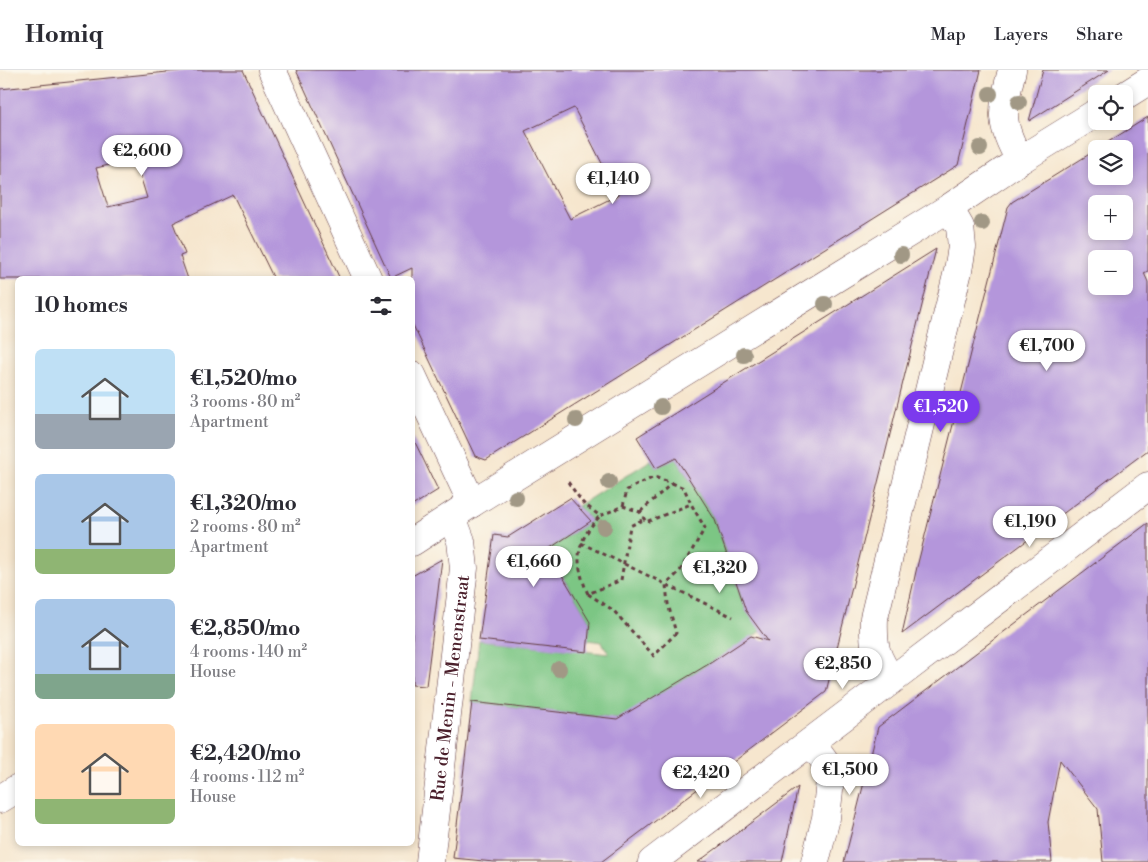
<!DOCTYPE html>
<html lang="en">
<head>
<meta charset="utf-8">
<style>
  :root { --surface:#fff; --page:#f2f2f3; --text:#2b2b33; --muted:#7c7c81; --line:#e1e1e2; --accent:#7c3aed }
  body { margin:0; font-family:"Libre Bodoni",serif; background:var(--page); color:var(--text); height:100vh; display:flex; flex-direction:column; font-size:19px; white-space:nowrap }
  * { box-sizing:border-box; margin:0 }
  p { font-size:16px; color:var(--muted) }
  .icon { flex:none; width:28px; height:28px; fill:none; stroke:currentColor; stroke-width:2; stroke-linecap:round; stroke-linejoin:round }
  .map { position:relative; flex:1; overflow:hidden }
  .drawer { position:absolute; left:15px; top:206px; width:400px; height:570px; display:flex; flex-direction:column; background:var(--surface); border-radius:8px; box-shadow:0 2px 8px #0003 }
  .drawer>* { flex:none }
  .buttons { position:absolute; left:1088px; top:15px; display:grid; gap:10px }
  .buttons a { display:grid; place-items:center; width:45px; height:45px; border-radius:8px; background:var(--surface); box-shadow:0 2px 8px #0003; font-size:25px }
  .price { position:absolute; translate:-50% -42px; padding:0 11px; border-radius:18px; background:#fff; color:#222; font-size:16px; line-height:32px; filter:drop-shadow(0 1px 2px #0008) }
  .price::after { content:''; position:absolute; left:50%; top:30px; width:15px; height:11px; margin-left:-8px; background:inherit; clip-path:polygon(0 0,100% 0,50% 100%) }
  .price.active { background:var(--accent); color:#fff }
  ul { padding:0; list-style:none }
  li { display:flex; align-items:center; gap:15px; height:125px; padding:0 20px }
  li span { display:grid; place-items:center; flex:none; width:140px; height:100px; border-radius:8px; color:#555 }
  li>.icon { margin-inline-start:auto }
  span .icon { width:60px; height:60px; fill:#fffc; stroke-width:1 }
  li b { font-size:21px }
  h2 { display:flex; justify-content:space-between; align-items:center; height:60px; padding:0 20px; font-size:21px }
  header { display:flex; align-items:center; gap:30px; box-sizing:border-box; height:70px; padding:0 25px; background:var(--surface); border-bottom:1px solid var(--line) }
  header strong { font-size:24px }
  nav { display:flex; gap:28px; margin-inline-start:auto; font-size:18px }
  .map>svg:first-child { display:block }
  .green { fill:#7bc684; stroke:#627258 }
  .building { fill:#b496db; fill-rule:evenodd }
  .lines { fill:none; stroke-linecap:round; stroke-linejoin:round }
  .minor-casing { stroke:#643d43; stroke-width:29 }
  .path { stroke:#643d43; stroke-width:3; stroke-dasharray:4 4; stroke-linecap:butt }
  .minor { stroke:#fff; stroke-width:28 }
  .tree { fill:#a19885 }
  .labels { text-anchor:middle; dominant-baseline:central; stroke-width:4; stroke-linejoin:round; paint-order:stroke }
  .street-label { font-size:18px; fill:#4a1f2b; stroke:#fbf7ec }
</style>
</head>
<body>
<header>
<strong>Homiq</strong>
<nav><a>Map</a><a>Layers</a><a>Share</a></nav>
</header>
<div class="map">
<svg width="1148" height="792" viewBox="0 0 1148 792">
  <rect width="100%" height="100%" fill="#fbf7ec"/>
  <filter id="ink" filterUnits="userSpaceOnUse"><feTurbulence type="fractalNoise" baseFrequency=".02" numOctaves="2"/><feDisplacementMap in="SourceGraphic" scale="10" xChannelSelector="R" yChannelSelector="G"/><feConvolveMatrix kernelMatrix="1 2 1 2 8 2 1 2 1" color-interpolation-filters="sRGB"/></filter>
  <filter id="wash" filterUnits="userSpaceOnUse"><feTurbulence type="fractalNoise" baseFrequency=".0096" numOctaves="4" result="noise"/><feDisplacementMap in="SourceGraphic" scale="20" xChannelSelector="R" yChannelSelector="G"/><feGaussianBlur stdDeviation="1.12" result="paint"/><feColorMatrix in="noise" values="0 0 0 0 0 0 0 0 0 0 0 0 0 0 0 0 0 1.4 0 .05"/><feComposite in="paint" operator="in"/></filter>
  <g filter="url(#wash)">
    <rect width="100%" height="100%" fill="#f6e6ce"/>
    <path class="green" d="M676 388 714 449 746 541 762 561 627 644 617 649 472 632 479 570 609 584 602 572 588 570 590 552 561 503 535 499V490L538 486 591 451 578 436 651 390 656 398Z"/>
    <g id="blocks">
      <path class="building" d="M187 0H243L340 209H274L233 125 173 153 185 184 180 186 188 209H0V19ZM135 89 147 128 108 137 96 98Z
        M296 0H981L958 95 486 390 475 386 412 253V198L391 208ZM574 38 618 125 570 149 525 61Z
        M1043 0H1109L1029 51Z
        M1148 47V201L1144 203 1148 212V380L902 564 917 497 1008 137 1012 132 1096 80V106H1124V79H1097ZM1096 134H1124V161H1096ZM1096 189H1124V216H1096Z
        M936 179 826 622 601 792H494L453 788 472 632 617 649 712 592 751 566 768 571 746 541 715 450 676 388 656 398 637 367Z
        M412 366 438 420 412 436Z
        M570 428 591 451 520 498 560 502 590 552 587 582 479 570 494 465 508 467Z
        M1148 453V792H1103L1098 739 1060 690 1048 752 1052 792H844L878 657Z
        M442 489 426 616 412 615V506Z
        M798 717 782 792H698L728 770Z"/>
    </g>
  </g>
  <g filter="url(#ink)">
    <use href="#blocks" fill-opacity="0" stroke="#643d43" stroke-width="1"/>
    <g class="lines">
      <g class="minor-casing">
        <g id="minor">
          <path d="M272 0 368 209"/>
          <path d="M1012 0C1002 41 998 52 1020 90"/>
          <path d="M1124 26 1148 11"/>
          <path d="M412 305 472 433"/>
          <path d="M412 472 472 433 949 138 1020 90 1096 43"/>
          <path d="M892 610C875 586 873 577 874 548L958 201 962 177 960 157 949 138"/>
          <path d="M811 672 824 690 830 711 826 748 815 792"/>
          <path d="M0 729 18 718"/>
          <path id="s1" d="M430 792 464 498 461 471 452 447"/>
          <path d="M652 792C818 667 982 541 1148 416"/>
        </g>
      </g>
      <path class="path" d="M568 412 583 433 600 446 623 436 640 442 646 452 691 434 705 458 680 501 666 515 668 534 676 563 654 586 613 540 588 524 621 510 630 456 644 449
        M672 413 684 418 691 434
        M623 436 627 420 654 407 672 413 640 442
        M581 473 733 547
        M588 524C574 492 575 472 600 446"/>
      <use href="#minor" class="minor"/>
    </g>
    <g class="tree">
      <circle cx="990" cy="24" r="8"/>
      <circle cx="1019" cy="32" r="8"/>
      <circle cx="980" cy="78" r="8"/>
      <circle cx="982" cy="153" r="8"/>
      <circle cx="901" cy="185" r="8"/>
      <circle cx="825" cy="234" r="8"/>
      <circle cx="744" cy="285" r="8"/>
      <circle cx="661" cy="337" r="8"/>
      <circle cx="576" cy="350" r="8"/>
      <circle cx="609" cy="412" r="8"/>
      <circle cx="516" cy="428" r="8"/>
      <circle cx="604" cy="457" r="8"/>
      <circle cx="559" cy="599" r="8"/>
    </g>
  </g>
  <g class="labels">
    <g class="street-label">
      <text stroke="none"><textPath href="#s1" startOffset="175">Rue de Menin - Menenstraat</textPath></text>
    </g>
  </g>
</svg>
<div class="buttons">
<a><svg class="icon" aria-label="locate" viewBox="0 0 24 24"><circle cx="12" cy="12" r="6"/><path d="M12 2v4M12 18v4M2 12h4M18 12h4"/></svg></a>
<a><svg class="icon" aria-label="layers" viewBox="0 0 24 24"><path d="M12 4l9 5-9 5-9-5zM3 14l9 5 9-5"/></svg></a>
<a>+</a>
<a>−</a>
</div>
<b class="price" style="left:142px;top:107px">€2,600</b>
<b class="price" style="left:613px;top:135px">€1,140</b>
<b class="price" style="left:1047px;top:302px">€1,700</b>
<b class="price active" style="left:941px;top:363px">€1,520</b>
<b class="price" style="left:1030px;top:478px">€1,190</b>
<b class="price" style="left:534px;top:518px">€1,660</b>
<b class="price" style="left:720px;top:524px">€1,320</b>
<b class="price" style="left:843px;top:620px">€2,850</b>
<b class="price" style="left:850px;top:726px">€1,500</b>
<b class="price" style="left:701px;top:729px">€2,420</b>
<section class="drawer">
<h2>10 homes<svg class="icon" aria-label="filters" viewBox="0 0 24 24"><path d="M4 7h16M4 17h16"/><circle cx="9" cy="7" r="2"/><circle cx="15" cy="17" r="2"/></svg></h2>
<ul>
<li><span style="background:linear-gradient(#bfe0f5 65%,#9aa5b1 0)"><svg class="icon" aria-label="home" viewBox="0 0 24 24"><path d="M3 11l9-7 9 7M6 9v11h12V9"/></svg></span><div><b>€1,520/mo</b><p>3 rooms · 80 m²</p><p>Apartment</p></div></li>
<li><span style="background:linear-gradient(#a9c7e8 75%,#8fb573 0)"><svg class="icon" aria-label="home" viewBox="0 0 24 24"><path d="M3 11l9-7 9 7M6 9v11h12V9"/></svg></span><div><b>€1,320/mo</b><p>2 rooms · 80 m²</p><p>Apartment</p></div></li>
<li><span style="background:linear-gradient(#a9c7e8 75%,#7fa58c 0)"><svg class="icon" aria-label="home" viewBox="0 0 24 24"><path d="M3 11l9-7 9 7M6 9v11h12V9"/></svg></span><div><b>€2,850/mo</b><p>4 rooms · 140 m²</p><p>House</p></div></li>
<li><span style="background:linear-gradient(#ffd9b3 75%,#8fb573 0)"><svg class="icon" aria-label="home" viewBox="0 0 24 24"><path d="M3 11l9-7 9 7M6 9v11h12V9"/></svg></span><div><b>€2,420/mo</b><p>4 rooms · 112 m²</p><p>House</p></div></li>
</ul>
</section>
</div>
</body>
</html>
